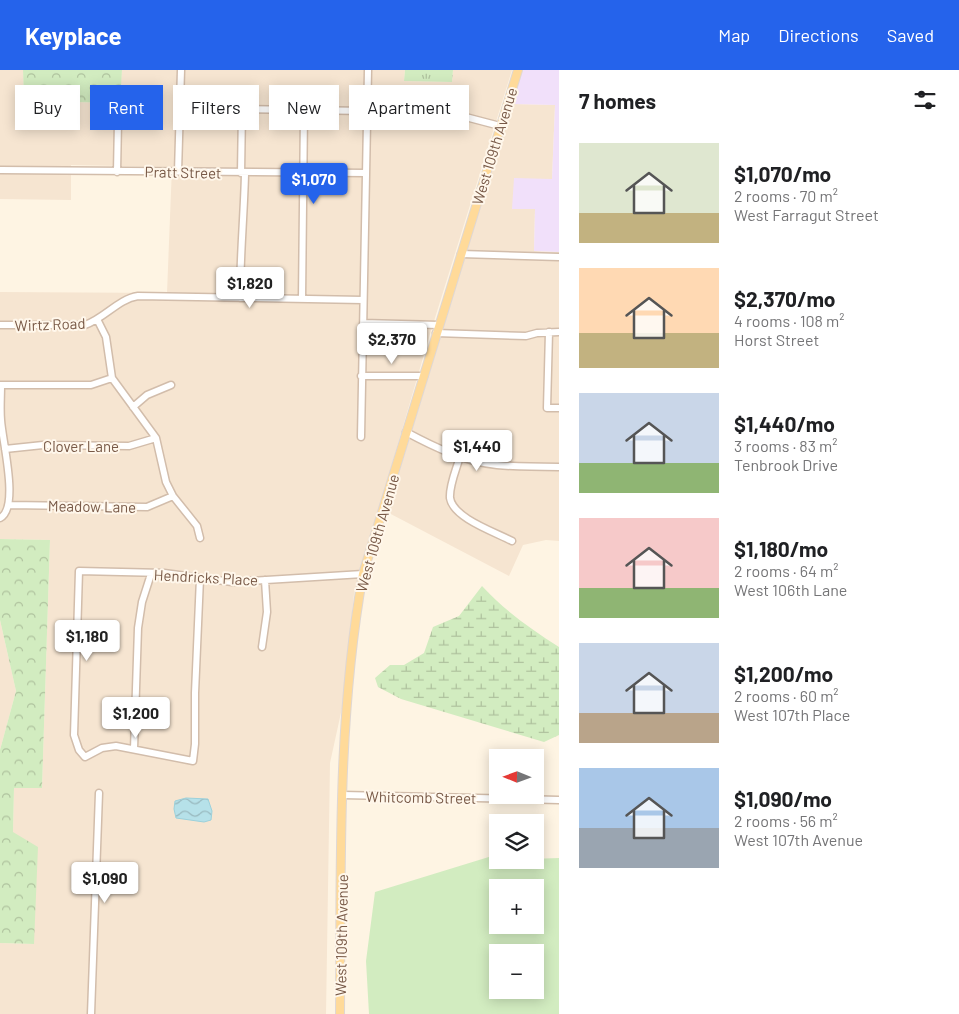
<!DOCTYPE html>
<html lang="en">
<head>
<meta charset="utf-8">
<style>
  :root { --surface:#fff; --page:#f2f2f2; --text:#202124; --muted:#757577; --accent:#2563eb }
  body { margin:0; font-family:Barlow,sans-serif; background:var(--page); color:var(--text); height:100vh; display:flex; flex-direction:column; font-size:19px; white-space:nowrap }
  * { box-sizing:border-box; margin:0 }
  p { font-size:16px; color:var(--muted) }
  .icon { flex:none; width:28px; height:28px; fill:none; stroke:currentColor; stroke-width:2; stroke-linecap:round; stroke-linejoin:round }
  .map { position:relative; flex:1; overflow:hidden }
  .side { display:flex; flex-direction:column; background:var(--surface); width:400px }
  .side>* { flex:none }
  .guide { position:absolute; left:15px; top:15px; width:469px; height:45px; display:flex; gap:10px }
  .needle { width:32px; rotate:271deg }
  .buttons { position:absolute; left:489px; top:679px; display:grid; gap:10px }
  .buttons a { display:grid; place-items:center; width:55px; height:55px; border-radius:0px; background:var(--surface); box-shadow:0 2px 12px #0003; font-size:25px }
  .price { position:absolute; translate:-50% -42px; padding:0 11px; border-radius:5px; background:#fff; color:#222; font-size:16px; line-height:32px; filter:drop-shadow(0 1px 2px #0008) }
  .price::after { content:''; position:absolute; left:50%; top:30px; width:15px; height:11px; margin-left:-8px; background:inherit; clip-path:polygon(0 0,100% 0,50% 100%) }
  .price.current { background:var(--accent); color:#fff }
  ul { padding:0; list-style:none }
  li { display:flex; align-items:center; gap:15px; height:125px; padding:0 20px }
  li span { display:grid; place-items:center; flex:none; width:140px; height:100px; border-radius:0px; color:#555 }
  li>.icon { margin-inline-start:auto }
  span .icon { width:60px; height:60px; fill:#fffc; stroke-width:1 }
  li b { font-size:21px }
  h2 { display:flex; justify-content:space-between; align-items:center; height:60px; padding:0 20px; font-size:21px }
  .pill { padding:0 18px; border-radius:0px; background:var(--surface); box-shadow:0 2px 12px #0003; font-size:18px; line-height:45px }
  .pill.current { background:var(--accent); color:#fff }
  header { display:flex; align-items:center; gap:30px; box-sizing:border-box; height:70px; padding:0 25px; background:var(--accent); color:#fff }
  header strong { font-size:24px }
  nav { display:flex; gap:28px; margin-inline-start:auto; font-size:18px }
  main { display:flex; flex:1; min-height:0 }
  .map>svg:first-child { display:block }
  .residential { fill:#f6e5d1 }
  .education { fill:#f1e0fa }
  .grass { fill:#d2ecc0; fill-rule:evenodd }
  .forest { fill:url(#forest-crowns) }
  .wetland { fill:url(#wetland-marsh) }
  .park { fill:url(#park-tufts) }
  .water { fill:url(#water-waves); stroke:#9cd1db }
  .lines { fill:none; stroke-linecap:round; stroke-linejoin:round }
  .minor-casing { stroke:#d2bdab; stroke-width:9 }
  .major-casing { stroke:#dfd7d3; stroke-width:10 }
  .minor { stroke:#fff; stroke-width:6 }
  .major { stroke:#ffda99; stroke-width:8 }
  .labels { text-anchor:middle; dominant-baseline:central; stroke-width:4; stroke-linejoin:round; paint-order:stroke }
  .street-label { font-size:15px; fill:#785947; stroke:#fff7eb }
</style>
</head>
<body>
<header>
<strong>Keyplace</strong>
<nav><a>Map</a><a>Directions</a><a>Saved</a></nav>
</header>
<main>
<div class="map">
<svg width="559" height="944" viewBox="0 0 559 944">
  <defs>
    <pattern id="forest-crowns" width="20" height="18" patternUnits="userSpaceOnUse" patternTransform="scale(1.25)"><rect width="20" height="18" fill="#d2ecc0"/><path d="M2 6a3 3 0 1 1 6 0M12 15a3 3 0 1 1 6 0" fill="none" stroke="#afc29e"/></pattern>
    <pattern id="wetland-marsh" width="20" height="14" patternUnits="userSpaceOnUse" patternTransform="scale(1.25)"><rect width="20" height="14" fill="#d2ecc0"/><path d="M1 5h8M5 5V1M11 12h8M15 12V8" fill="none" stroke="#afc29e"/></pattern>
    <pattern id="park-tufts" width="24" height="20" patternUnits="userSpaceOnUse" patternTransform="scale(1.25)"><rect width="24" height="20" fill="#d2ecc0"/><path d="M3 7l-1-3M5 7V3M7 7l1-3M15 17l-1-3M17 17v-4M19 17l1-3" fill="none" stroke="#afc29e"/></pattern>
    <pattern id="water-waves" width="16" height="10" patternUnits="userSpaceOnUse" patternTransform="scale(1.25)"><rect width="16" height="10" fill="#b6e1e9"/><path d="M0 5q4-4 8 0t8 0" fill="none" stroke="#99b9bf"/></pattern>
  </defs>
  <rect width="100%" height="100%" fill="#fef4e3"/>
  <path class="residential" d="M0 0H23L24 31 119 33 122 0H405L404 11 452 12 453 0H512L430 264 354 524 342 638 330 693 326 944H0V873L34 874 13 762 14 717 42 718 50 470 0 469V222L167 223 172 97 71 95V130L0 129Z
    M512 34 555 35 552 109 513 139H535L534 181 559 182V471L546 470 523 475 509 506 387 442Z
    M0 550 16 621 0 680Z"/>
  <path class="education" d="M523 0H559V182L534 181 535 139H512L514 108 552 109 555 35 512 34Z"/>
  <path class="grass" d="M492 786H497L498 790 559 788V944H369L366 891 375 822ZM498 818H535V855H498ZM535 882V920H498V882Z"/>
  <path class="forest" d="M23 0H122L120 33 24 31Z
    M0 469 50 470 42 718H14L13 762 38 777 34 874 0 873V680L16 621 0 550Z"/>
  <path class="wetland" d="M482 516C505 541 531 559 559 577V665L544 672 401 629 378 617 375 608 390 595H404L424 583 433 557 459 546Z"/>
  <path class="park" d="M405 0H453L452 12 404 11Z"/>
  <path class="water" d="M186 728 208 729 212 741 211 750 204 752 176 748 174 739 175 731Z"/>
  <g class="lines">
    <g class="minor-casing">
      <path id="minor" d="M180 38 367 41
        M458 45 448 47 444 43 449 38 458 45 500 56
        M0 100 366 103
        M117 102 118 51
        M178 102 181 0
        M241 103 242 40
        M461 184 559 187
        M240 228C240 186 244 145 245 104
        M302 229 304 41
        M98 251 106 267 112 308 156 368 166 412 173 426 197 456 200 468
        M363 253 439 255
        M0 255H85C105 248 118 229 138 226L363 230
        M549 262 547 338H559
        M436 263 526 266 537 263 559 262
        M361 306H424
        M0 315H91L112 308
        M133 337 147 325 171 315
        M406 362C434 377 465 392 497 395 517 397 538 397 559 397
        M361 367 368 0
        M5 379 43 375 129 376 156 368
        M460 386C457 398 449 415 450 428 453 448 495 462 512 471
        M9 435 147 437 173 426
        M0 448C20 438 2 370 1 350 0 339 1 327 1 315
        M200 508 195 623V674L193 691 116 676 102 678 85 687 79 680 74 665 79 501 164 503 232 512 363 504
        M262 577 267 542 265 510
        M134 679 138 558 142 532 151 504
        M343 725 559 730
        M91 944 99 723"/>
    </g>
    <g class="major-casing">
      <path id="major" d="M340 944C341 797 337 649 363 504L518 0"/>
    </g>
    <use href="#minor" class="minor"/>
    <use href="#major" class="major"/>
  </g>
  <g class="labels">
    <g class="street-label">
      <text transform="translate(494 76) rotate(-73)">West 109th Avenue</text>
      <text transform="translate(183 102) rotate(1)">Pratt Street</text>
      <text transform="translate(50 254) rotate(-2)">Wirtz Road</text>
      <text x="81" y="376">Clover Lane</text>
      <text transform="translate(92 436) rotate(1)">Meadow Lane</text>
      <text transform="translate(377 463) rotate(-74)">West 109th Avenue</text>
      <text transform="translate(206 507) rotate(3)">Hendricks Place</text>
      <text transform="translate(421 727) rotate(1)">Whitcomb Street</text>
      <text transform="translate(341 865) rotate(-89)">West 109th Avenue</text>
    </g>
  </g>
</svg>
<div class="buttons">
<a><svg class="needle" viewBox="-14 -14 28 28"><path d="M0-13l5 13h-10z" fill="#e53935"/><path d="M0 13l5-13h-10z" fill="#757577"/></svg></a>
<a><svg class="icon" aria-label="layers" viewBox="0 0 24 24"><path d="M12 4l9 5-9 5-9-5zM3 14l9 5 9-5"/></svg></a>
<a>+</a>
<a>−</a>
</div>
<b class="price current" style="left:314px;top:135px">$1,070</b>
<b class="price" style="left:250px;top:239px">$1,820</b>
<b class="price" style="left:392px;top:295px">$2,370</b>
<b class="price" style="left:477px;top:402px">$1,440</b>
<b class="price" style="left:87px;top:592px">$1,180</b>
<b class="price" style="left:136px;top:669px">$1,200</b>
<b class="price" style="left:105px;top:834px">$1,090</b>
<div class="guide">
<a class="pill">Buy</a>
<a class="pill current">Rent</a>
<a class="pill">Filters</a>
<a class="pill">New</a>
<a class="pill">Apartment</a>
</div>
</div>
<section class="side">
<h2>7 homes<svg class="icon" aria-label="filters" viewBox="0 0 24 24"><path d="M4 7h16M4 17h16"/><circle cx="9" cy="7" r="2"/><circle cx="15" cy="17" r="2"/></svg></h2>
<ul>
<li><span style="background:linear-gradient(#dfe7d0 70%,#c2b280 0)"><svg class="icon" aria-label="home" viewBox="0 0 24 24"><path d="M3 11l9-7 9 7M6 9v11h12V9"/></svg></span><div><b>$1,070/mo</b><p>2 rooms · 70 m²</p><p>West Farragut Street</p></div></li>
<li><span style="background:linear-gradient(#ffd9b3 65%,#c2b280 0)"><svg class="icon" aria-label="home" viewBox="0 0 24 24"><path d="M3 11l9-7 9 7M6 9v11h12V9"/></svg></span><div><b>$2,370/mo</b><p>4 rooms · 108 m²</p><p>Horst Street</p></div></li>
<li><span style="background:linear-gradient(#c9d6e8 70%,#8fb573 0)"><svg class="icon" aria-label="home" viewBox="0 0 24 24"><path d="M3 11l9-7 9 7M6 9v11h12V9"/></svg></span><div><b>$1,440/mo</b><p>3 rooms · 83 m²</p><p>Tenbrook Drive</p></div></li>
<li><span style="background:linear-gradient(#f6c9c9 70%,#8fb573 0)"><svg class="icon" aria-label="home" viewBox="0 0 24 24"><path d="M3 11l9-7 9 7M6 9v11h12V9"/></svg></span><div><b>$1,180/mo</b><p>2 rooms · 64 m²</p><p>West 106th Lane</p></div></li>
<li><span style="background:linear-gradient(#c9d6e8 70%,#b9a48a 0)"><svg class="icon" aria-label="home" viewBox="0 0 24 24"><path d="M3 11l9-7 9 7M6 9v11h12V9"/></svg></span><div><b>$1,200/mo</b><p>2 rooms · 60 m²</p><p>West 107th Place</p></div></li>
<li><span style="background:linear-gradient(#a9c7e8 60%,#9aa5b1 0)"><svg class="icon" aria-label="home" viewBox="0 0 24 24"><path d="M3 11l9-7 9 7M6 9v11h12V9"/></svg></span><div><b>$1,090/mo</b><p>2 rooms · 56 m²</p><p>West 107th Avenue</p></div></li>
</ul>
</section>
</main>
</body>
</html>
